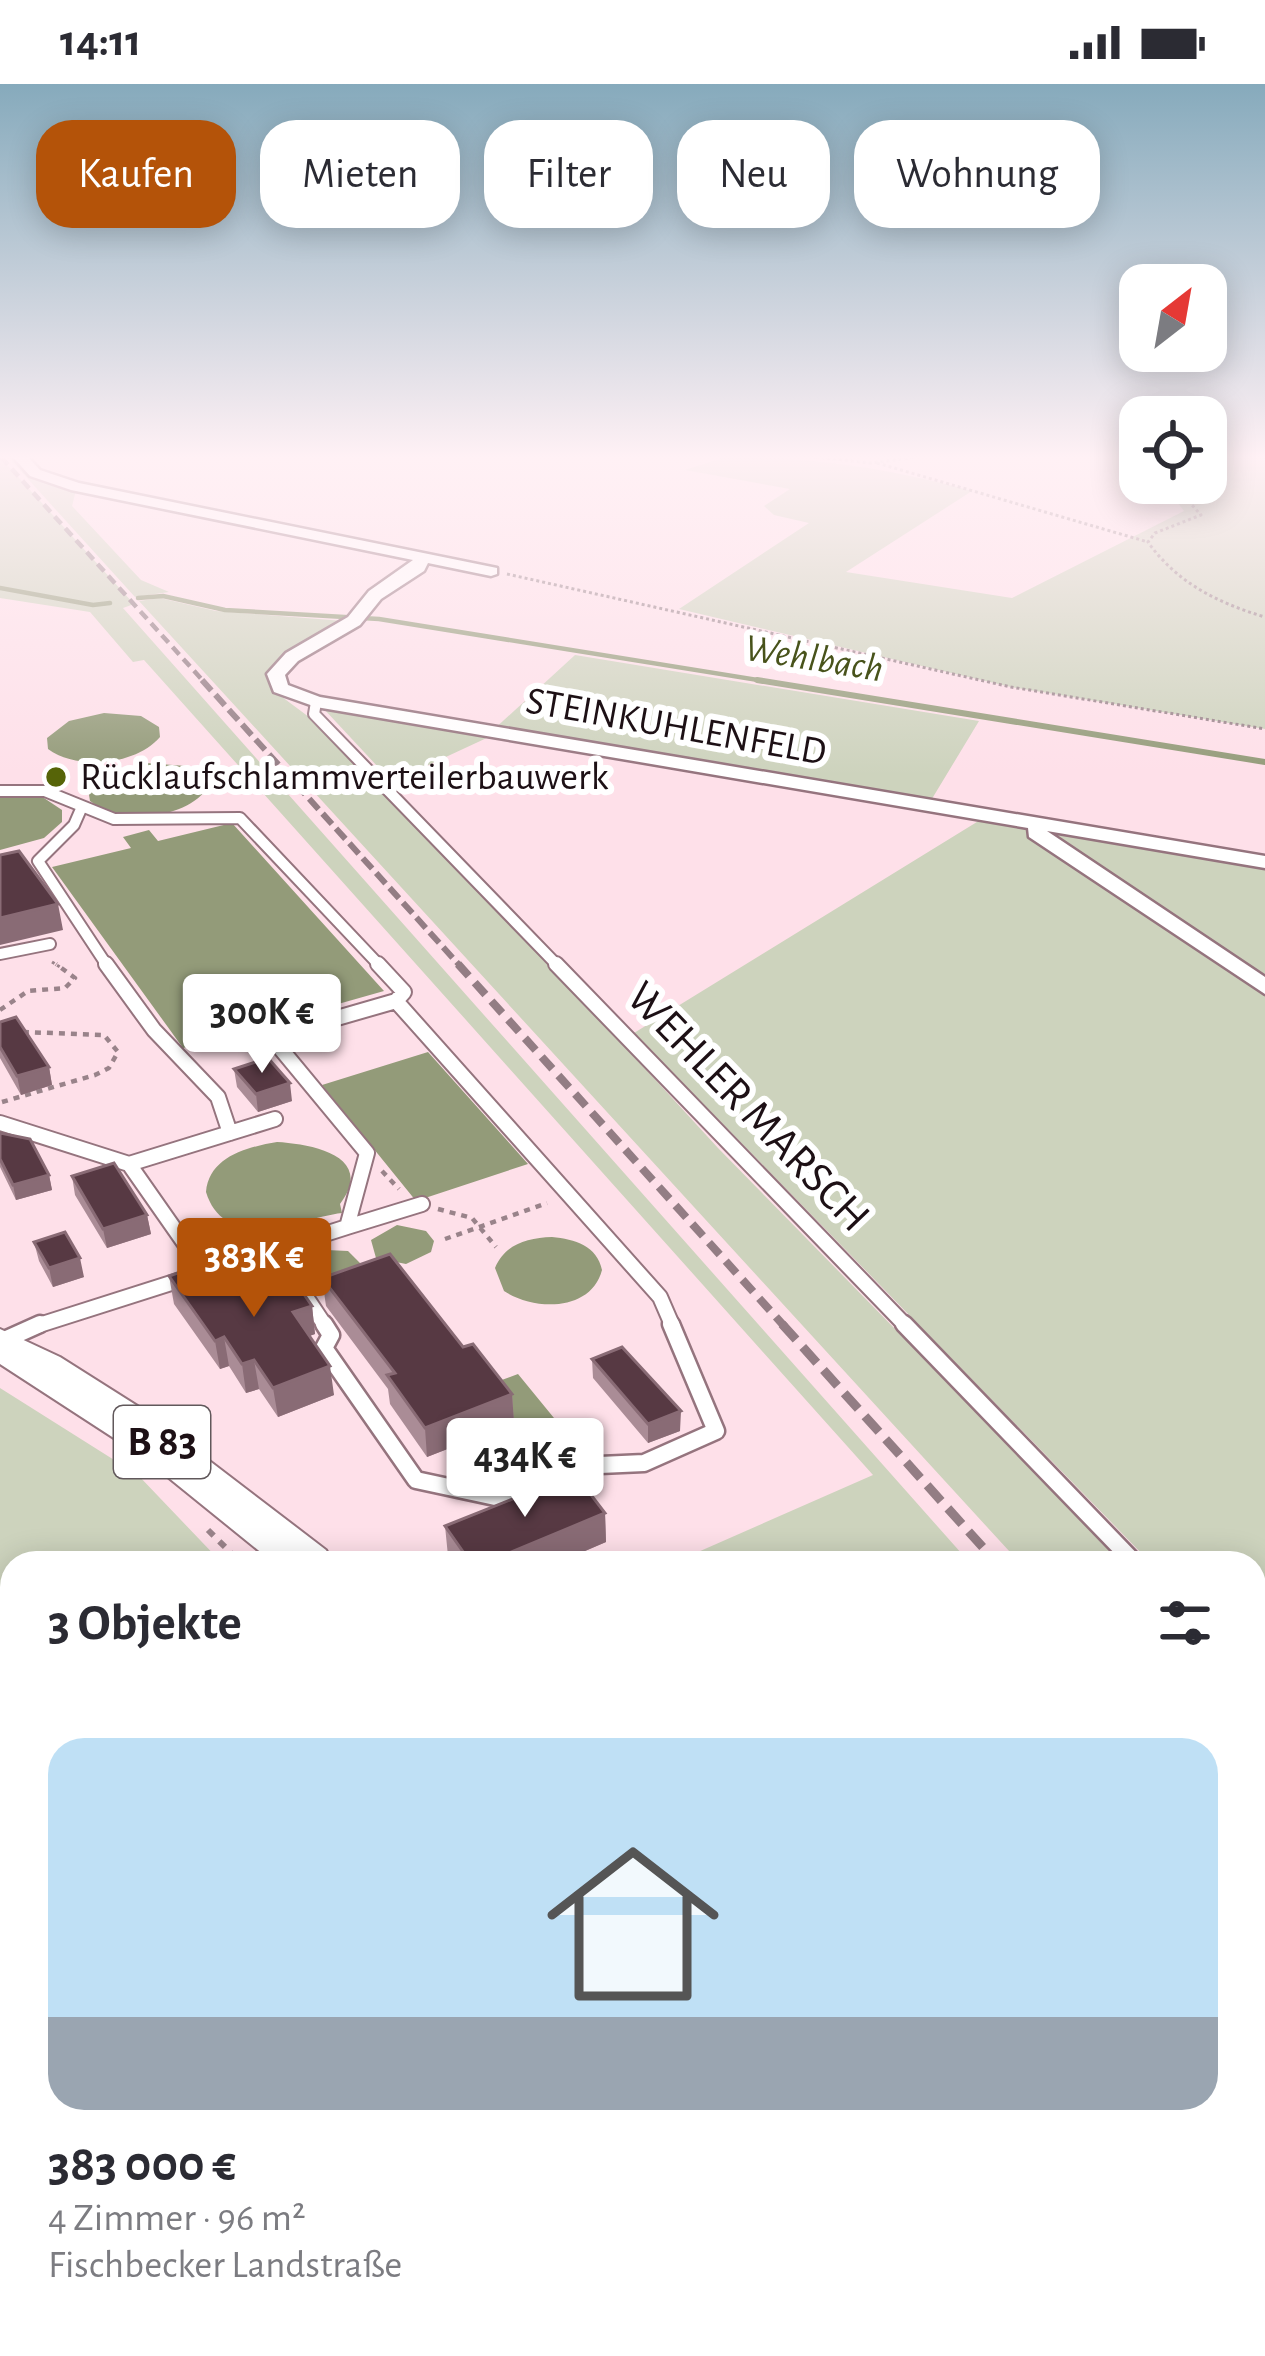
<!DOCTYPE html>
<html lang="de">
<head>
<meta charset="utf-8">
<style>
  :root { --surface:#fff; --page:#f7f7f7; --text:#2b2b33; --muted:#7c7c81; --accent:#b45309 }
  body { margin:0; font-family:"Alegreya Sans",sans-serif; background:var(--page); color:var(--text); height:100vh; display:flex; flex-direction:column; font-size:45px; white-space:nowrap }
  * { box-sizing:border-box; margin:0 }
  p { font-size:39px; color:var(--muted) }
  .icon { flex:none; width:66px; height:66px; fill:none; stroke:currentColor; stroke-width:2; stroke-linecap:round; stroke-linejoin:round }
  .map { position:relative; flex:1; overflow:hidden }
  .sheet { position:absolute; left:0px; top:1467px; width:1266px; height:807px; display:flex; flex-direction:column; background:var(--surface); border-radius:36px 36px 0 0; box-shadow:0 6px 30px #0003 }
  .sheet>* { flex:none }
  .banner { position:absolute; left:36px; top:36px; width:1194px; height:108px; display:flex; gap:24px }
  .needle { width:78px; rotate:31deg }
  .fabs { position:absolute; left:1119px; top:180px; display:grid; gap:24px }
  .fabs a { display:grid; place-items:center; width:108px; height:108px; border-radius:24px; background:var(--surface); box-shadow:0 6px 30px #0003; font-size:60px }
  .price { position:absolute; translate:-50% -102px; padding:0 27px; border-radius:12px; background:#fff; color:#222; font-size:39px; line-height:78px; filter:drop-shadow(0 3px 6px #0008) }
  .price::after { content:''; position:absolute; left:50%; top:72px; width:36px; height:27px; margin-left:-18px; background:inherit; clip-path:polygon(0 0,100% 0,50% 100%) }
  .price.active { background:var(--accent); color:#fff }
  ul { padding:0; list-style:none }
  li { display:grid; align-content:center; gap:24px; height:636px; padding:0 48px }
  li span { display:grid; place-items:center; height:372px; border-radius:36px; color:#555 }
  li>.icon { margin-inline-start:auto }
  span .icon { width:216px; height:216px; fill:#fffc; stroke-width:1 }
  li b { font-size:51px }
  h2 { display:flex; justify-content:space-between; align-items:center; height:144px; padding:0 48px; font-size:51px }
  .tag { padding:0 42px; border-radius:36px; background:var(--surface); box-shadow:0 6px 30px #0003; font-size:42px; line-height:108px }
  .tag.active { background:var(--accent); color:#fff }
  .status { display:flex; justify-content:space-between; align-items:center; height:84px; padding:0 60px; background:var(--surface); direction:ltr }
  .status svg { height:33px; fill:currentColor }
  .map>svg:first-child { display:block }
  .green { fill:#cdd3bd }
  .water { fill:#939b79 }
  .lines { fill:none; stroke-linecap:round; stroke-linejoin:round }
  .stream-far1 { stroke:#939b79; stroke-width:4.5 }
  .stream { stroke:#939b79; stroke-width:6 }
  .lane-far3-casing { stroke:#95747e; stroke-width:14 }
  .lane-far2-casing { stroke:#95747e; stroke-width:18 }
  .lane-far1-casing { stroke:#95747e; stroke-width:21 }
  .lane-casing { stroke:#95747e; stroke-width:26 }
  .street-casing { stroke:#95747e; stroke-width:5 }
  .primary-casing { stroke:#95747e; stroke-width:4 }
  .path-far3 { stroke:#99838a; stroke-width:3; stroke-dasharray:3 3; stroke-linecap:butt }
  .path-far2 { stroke:#99838a; stroke-width:4.5; stroke-dasharray:6 6; stroke-linecap:butt }
  .path-far1 { stroke:#99838a; stroke-width:6; stroke-dasharray:8 8; stroke-linecap:butt }
  .path { stroke:#99838a; stroke-width:8; stroke-dasharray:9 9; stroke-linecap:butt }
  .lane-far3 { stroke:#fff; stroke-width:10 }
  .lane-far2 { stroke:#fff; stroke-width:14 }
  .lane-far1 { stroke:#fff; stroke-width:16 }
  .lane { stroke:#fff; stroke-width:21 }
  .street { fill:#fff; fill-rule:evenodd }
  .primary { fill:#fff; fill-rule:evenodd }
  .rail-far4 { stroke:#937d84; stroke-width:4.5; stroke-dasharray:10 6; stroke-linecap:butt }
  .rail-far3 { stroke:#937d84; stroke-width:6; stroke-dasharray:14 6; stroke-linecap:butt }
  .rail-far2 { stroke:#937d84; stroke-width:8; stroke-dasharray:16 9; stroke-linecap:butt }
  .rail-far1 { stroke:#937d84; stroke-width:9; stroke-dasharray:21 10; stroke-linecap:butt }
  .rail { stroke:#937d84; stroke-width:12; stroke-dasharray:27 14; stroke-linecap:butt }
  .wall { fill:#aa8c96 }
  .shaded-wall { fill:#896b75 }
  .building { fill:#573943; stroke:#896b75; stroke-width:3 }
  .poi-dot { fill:#566408; stroke:#fff; stroke-width:4.5 }
  .labels { text-anchor:middle; dominant-baseline:central; stroke-width:12; stroke-linejoin:round; paint-order:stroke }
  .far-water-label { font-size:39px; font-style:italic; fill:#48531b; stroke:#fff }
  .far-street-label { font-size:39px; fill:#1d1015; stroke:#fff }
  .far-poi-label { font-size:39px; fill:#1d1015; stroke:#fff; text-anchor:start }
  .shield { fill:#fff; stroke:#61585b; stroke-width:3 }
  .shield-label { font-size:42px; font-weight:bold; fill:#1d1015 }
  .street-label { font-size:45px; fill:#1d1015; stroke:#fff }
</style>
</head>
<body>
<div class="status"><b>14:11</b><svg viewBox="0 0 49 12"><path d="M0 12V9h3v3zM5 12V6h3v6zM10 12V3h3v9zM15 12V0h3v12zM26 1h20v11H26zM47 4h2v5h-2z"/></svg></div>
<div class="map">
<svg width="1265" height="2272" viewBox="0 0 1265 2272">
  <rect width="100%" height="100%" fill="#fee0e9"/>
  <path class="green" d="M0 373 134 520 123 524 970 1479H673L873 1391 144 576 133 578 90 528 0 514Z
    M8 373H16C33 395 49 400 76 406L72 422 141 496 169 508 135 513Z
    M725 373C812 373 889 384 972 407L846 488 1012 514 1184 427 1171 410 1150 399H1206V373H1265V645L1011 603 679 525 809 439 774 431 764 422 790 405 685 386Z
    M160 514 216 527 344 537C317 553 280 563 266 594L274 607 309 633 531 860 718 1064 1124 1479H1020L139 517Z
    M575 571 979 637 927 723 491 648Z
    M323 624 491 652 392 698Z
    M985 733 1265 778V1595L1254 1584V1479H1151L634 949Z
    M0 1304 138 1391 222 1479H12V2262H190V2272H0Z
    M390 2262H684L688 2272H357Z"/>
  <path class="water" d="M104 629 141 632 159 643 160 653C136 681 78 687 48 665L47 654 69 637Z
    M147 679 186 682 206 694 207 705C183 736 121 741 90 717L88 705 112 687Z
    M0 711 44 714 62 726V738L44 754 0 766Z
    M232 739 384 907 183 964 52 783 131 764 123 753 149 746 158 757Z
    M428 968 528 1080 416 1117 322 1001Z
    M277 1058C312 1060 376 1072 340 1120L342 1129C300 1134 225 1170 206 1108 209 1073 247 1063 277 1058Z
    M397 1141 426 1147 434 1157 431 1168 406 1180 376 1174 371 1156Z
    M552 1153C575 1155 597 1162 602 1186 591 1228 534 1227 504 1207L495 1184C505 1160 527 1154 552 1153Z
    M326 1166 348 1167 363 1182 334 1206 310 1203 297 1188 303 1176Z
    M518 1290 581 1367 560 1374 554 1386 485 1302Z"/>
  <g class="lines">
    <path class="stream-far1" d="M0 504 93 521 110 519
      M138 514 163 512 225 526 379 535 776 599"/>
    <path class="stream" d="M757 596 1265 678"/>
    <g class="lane-far3-casing">
      <path id="lane-far3" d="M316 618 314 630 559 883
        M0 707H45L114 735 240 734 381 883
        M81 725 74 741 38 777 108 883
        M0 870 50 860"/>
    </g>
    <g class="lane-far2-casing">
      <path id="lane-far2" d="M106 880 154 946 218 1013 230 1049
        M378 880 404 908 396 917
        M556 880 907 1243
        M0 1039 129 1080 192 1170 260 1197
        M129 1080 275 1035
        M347 1143 422 1120
        M293 1208 306 1213 326 1243
        M33 1243 347 1143 367 1069 271 953 396 917 660 1213 673 1243"/>
    </g>
    <g class="lane-far1-casing">
      <path id="lane-far1" d="M324 1240 331 1251 324 1264 416 1396 514 1417 527 1412
        M904 1240 1135 1479
        M0 1258 40 1240
        M558 1398 600 1381 644 1379 716 1347 671 1240
        M1254 1602 1265 1613"/>
    </g>
    <g class="lane-casing">
      <path id="lane" d="M1126 2262 1131 2272
        M965 2272 978 2262"/>
    </g>
    <g class="street-casing">
      <path id="street" d="M13 373H28L40 386 79 399 497 484V490L491 492 428 479 424 487 381 515 360 541 298 577 285 591 288 601 320 613 1265 772V784L1047 747 1265 893V910L1029 753 1028 744 316 623 274 608 267 590 286 569 348 533 369 507 413 476 71 406 30 392Z
        M1183 2262H1232L1236 2272H1187Z"/>
    </g>
    <g class="primary-casing">
      <path id="primary" d="M0 1245 60 1273 139 1323 326 1466 333 1479H274L143 1373 0 1280Z
        M757 2262H829L833 2272H761Z"/>
    </g>
    <path class="path-far3" d="M815 373 871 379 917 373
      M1122 373 1140 382
      M877 379 1148 458
      M1172 399 1201 431 1155 449 1148 458C1177 499 1218 519 1265 533
      M507 490 1011 603 1265 645
      M52 878 60 883"/>
    <path class="path-far2" d="M0 926 28 907 65 904 75 894 56 880
      M2 1018 95 991 109 984 118 968 104 951 24 948
      M382 1087 399 1105
      M438 1125 472 1134 496 1163
      M445 1155 547 1119"/>
    <path class="path-far1" d="M208 1446 241 1479"/>
    <path class="path" d="M704 2262 707 2272"/>
    <use href="#lane-far3" class="lane-far3"/>
    <use href="#lane-far2" class="lane-far2"/>
    <use href="#lane-far1" class="lane-far1"/>
    <use href="#lane" class="lane"/>
    <use href="#street" class="street"/>
    <use href="#primary" class="primary"/>
    <path class="rail-far4" d="M1 373 205 599"/>
    <path class="rail-far3" d="M202 596 461 883"/>
    <path class="rail-far2" d="M458 880 785 1243"/>
    <path class="rail-far1" d="M782 1240 997 1479"/>
    <path class="rail" d="M1254 1765 1265 1777"/>
  </g>
  <path class="wall" d="M0 938 49 983 52 1001 21 1011 0 974Z
    M234 985 292 1017 258 1028 237 1003Z
    M0 1049 49 1091 52 1106 16 1116 0 1083Z
    M72 1092 147 1131 151 1150 107 1164 75 1111Z
    M34 1158 84 1193 53 1203 39 1177Z
    M169 1192 229 1198 261 1196 312 1222 315 1250 309 1252 334 1311 278 1333 259 1305 246 1309 229 1282 220 1285 174 1220Z
    M322 1194 463 1263 512 1310 514 1339 427 1373 390 1320 388 1305 326 1222Z
    M592 1275 680 1347 648 1359 593 1294Z
    M605 1429 606 1458 557 1479H453L448 1472 445 1442Z
    M1049 2262H1100L1052 2270Z"/>
  <path class="shaded-wall" d="M58 820 63 846 0 861V834Z
    M49 983 52 1001 21 1011 17 992Z
    M290 999 292 1017 258 1028 256 1010Z
    M49 1091 52 1106 16 1116 13 1101Z
    M147 1131 151 1150 107 1164 103 1145Z
    M80 1174 84 1193 53 1203 49 1184Z
    M312 1222 315 1250 296 1257 293 1228Z
    M224 1253 229 1282 220 1285 215 1257Z
    M254 1276 259 1305 246 1309 242 1280Z
    M330 1282 334 1311 278 1333 273 1304Z
    M512 1310 514 1339 427 1373 425 1344Z
    M681 1327 680 1347 648 1359V1340Z
    M605 1429 606 1458 557 1479H485Z
    M1265 1990V2008L1260 2022 1254 2026V1996Z"/>
  <path class="building" d="M19 767 58 820 0 834V771Z
    M16 933 49 983 17 992 0 963V938Z
    M268 974 290 999 256 1010 234 985Z
    M0 1049 30 1055 49 1091 13 1101 0 1075Z
    M114 1079 147 1131 103 1145 72 1092Z
    M65 1148 80 1174 49 1184 34 1158Z
    M390 1170 463 1263 473 1260 512 1310 425 1344 387 1291 395 1289 322 1194Z
    M215 1176 229 1198 256 1188 261 1196 281 1189 292 1193 312 1222 293 1228 330 1282 273 1304 254 1276 242 1280 224 1253 215 1257 169 1192Z
    M622 1263 681 1327 648 1340 592 1275Z
    M575 1390 605 1429 485 1479H471L445 1442Z
    M1254 1963 1265 1975V1990L1254 1996Z
    M1060 2262H1100L1104 2272H1047L1063 2267Z"/>
  <linearGradient id="sky" x2="0" y2="1"><stop stop-color="#86aabc"/><stop offset="0.54" stop-color="#fff1f5"/><stop offset="1" stop-color="#fff1f5" stop-opacity="0"/></linearGradient>
  <rect width="1265" height="691" fill="url(#sky)"/>
  <circle class="poi-dot" cx="56" cy="693" r="12"/>
  <g class="labels">
    <g class="far-water-label">
      <text transform="translate(814 575) rotate(9)">Wehlbach</text>
    </g>
    <g class="far-street-label">
      <text transform="translate(676 643) rotate(10)">STEINKUHLENFELD</text>
    </g>
    <g class="far-poi-label">
      <text x="80" y="693">Rücklaufschlammverteilerbauwerk</text>
    </g>
    <rect class="shield" x="114" y="1322" width="96" height="72" rx="9"/>
    <g class="shield-label">
      <text x="162" y="1358">B 83</text>
    </g>
    <g class="street-label">
      <text transform="translate(748 1023) rotate(46)">WEHLER MARSCH</text>
    </g>
  </g>
</svg>
<div class="fabs">
<a><svg class="needle" viewBox="-14 -14 28 28"><path d="M0-13l5 13h-10z" fill="#e53935"/><path d="M0 13l5-13h-10z" fill="#7c7c81"/></svg></a>
<a><svg class="icon" aria-label="locate" viewBox="0 0 24 24"><circle cx="12" cy="12" r="6"/><path d="M12 2v4M12 18v4M2 12h4M18 12h4"/></svg></a>
</div>
<b class="price" style="left:262px;top:992px">300K €</b>
<b class="price active" style="left:254px;top:1236px">383K €</b>
<b class="price" style="left:525px;top:1436px">434K €</b>
<div class="banner">
<a class="tag active">Kaufen</a>
<a class="tag">Mieten</a>
<a class="tag">Filter</a>
<a class="tag">Neu</a>
<a class="tag">Wohnung</a>
</div>
<section class="sheet">
<h2>3 Objekte<svg class="icon" aria-label="filters" viewBox="0 0 24 24"><path d="M4 7h16M4 17h16"/><circle cx="9" cy="7" r="2"/><circle cx="15" cy="17" r="2"/></svg></h2>
<ul>
<li><span style="background:linear-gradient(#bfe0f5 75%,#9aa5b1 0)"><svg class="icon" aria-label="home" viewBox="0 0 24 24"><path d="M3 11l9-7 9 7M6 9v11h12V9"/></svg></span><div><b>383 000 €</b><p>4 Zimmer · 96 m²</p><p>Fischbecker Landstraße</p></div></li>
</ul>
</section>
</div>
</body>
</html>
